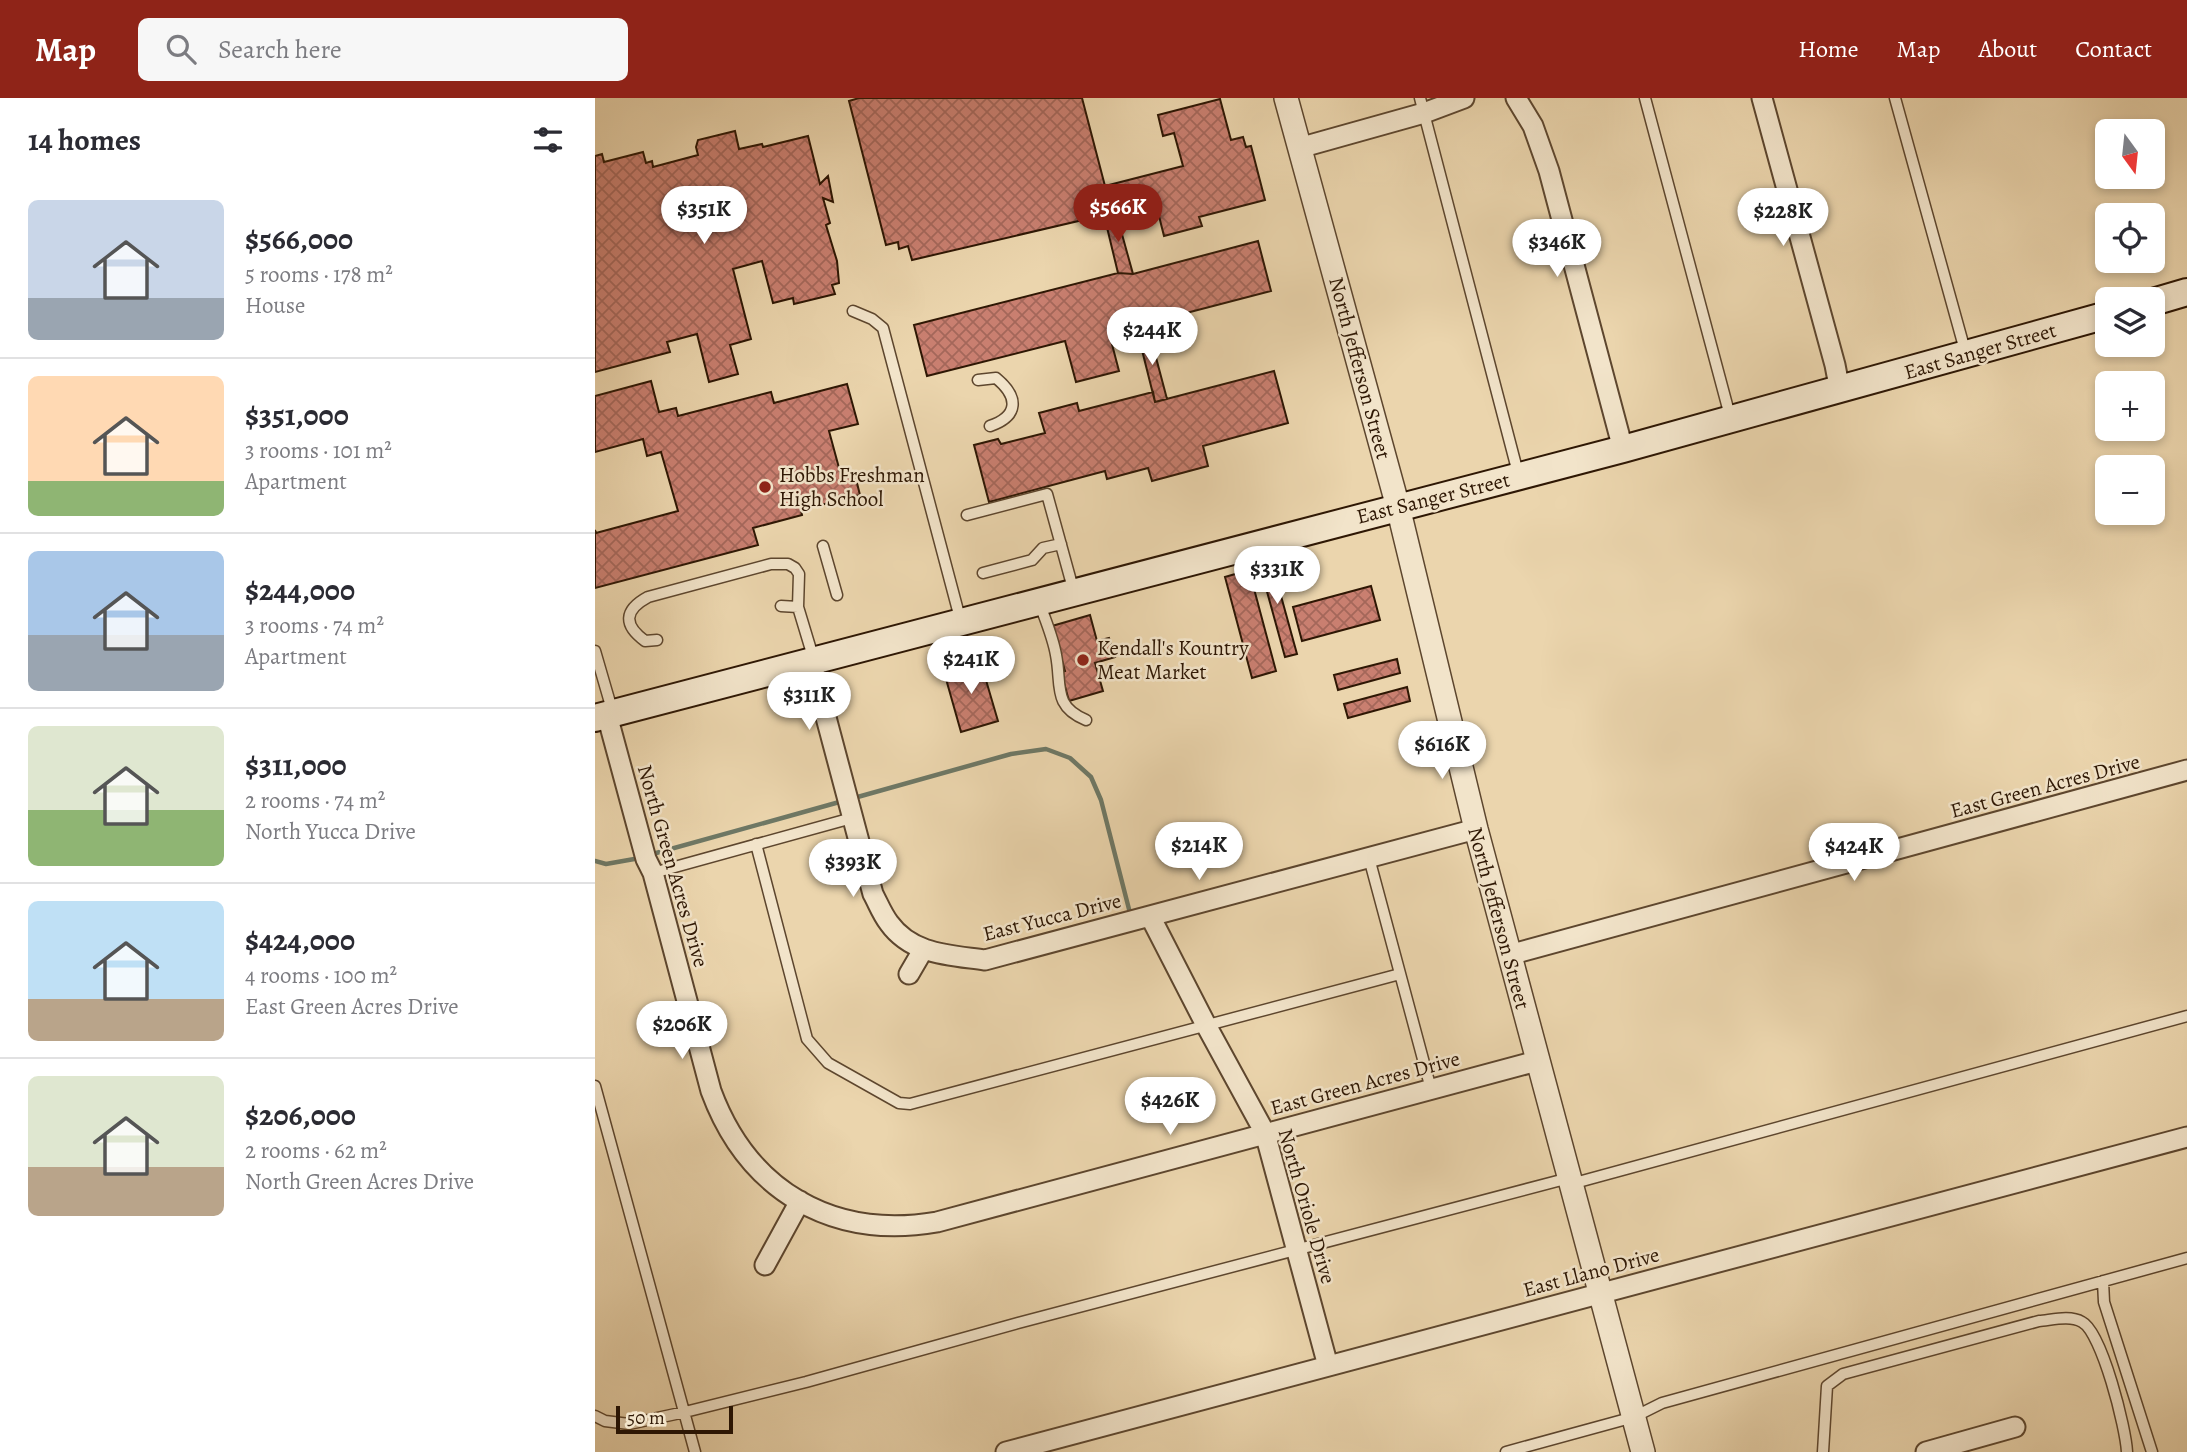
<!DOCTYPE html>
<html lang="en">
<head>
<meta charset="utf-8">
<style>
  :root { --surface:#fff; --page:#f7f7f7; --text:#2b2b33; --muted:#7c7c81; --line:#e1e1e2; --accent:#8f2418 }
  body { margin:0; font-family:Alegreya,serif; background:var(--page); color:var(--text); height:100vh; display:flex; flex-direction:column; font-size:26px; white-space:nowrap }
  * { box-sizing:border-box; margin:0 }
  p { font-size:23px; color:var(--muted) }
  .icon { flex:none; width:38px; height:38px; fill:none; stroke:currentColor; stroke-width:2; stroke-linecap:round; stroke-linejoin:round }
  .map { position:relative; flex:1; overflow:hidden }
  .sheet { display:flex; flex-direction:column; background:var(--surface); width:595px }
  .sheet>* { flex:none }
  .needle { width:46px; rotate:165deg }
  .tools { position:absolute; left:1500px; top:21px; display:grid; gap:14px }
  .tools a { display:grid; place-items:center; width:70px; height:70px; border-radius:10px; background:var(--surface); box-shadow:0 4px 10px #0003; font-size:35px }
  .scale { position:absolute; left:21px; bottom:18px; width:117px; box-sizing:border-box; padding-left:7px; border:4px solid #2e1704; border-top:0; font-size:19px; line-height:24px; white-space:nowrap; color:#2e1704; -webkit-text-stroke:5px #f2e4ca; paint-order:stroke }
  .price { position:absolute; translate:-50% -60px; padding:0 16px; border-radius:24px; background:#fff; color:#222; font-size:23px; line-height:46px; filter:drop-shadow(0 2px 4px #0008) }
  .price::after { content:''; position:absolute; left:50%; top:42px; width:21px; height:16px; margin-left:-10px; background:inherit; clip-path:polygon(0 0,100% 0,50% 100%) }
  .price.on { background:var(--accent); color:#fff }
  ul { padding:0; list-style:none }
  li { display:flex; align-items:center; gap:21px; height:175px; padding:0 28px }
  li+li { border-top:2px solid var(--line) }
  li span { display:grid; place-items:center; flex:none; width:196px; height:140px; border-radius:10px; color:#555 }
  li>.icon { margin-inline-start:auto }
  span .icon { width:84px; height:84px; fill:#fffc; stroke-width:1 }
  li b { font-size:30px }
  h2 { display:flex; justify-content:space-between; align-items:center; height:84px; padding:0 28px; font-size:30px }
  header { display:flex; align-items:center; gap:42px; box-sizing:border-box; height:98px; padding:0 35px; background:var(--accent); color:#fff }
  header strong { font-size:33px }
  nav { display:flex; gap:38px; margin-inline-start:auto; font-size:24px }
  .search { width:490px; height:63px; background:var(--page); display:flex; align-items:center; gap:18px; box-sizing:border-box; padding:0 24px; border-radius:10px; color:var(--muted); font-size:26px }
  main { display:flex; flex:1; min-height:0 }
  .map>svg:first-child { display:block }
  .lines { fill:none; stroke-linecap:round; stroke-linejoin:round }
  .stream { stroke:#6e7865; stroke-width:4.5 }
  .building { fill:url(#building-cross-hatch); stroke:#2e1704; stroke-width:2 }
  .service-casing { stroke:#5d462e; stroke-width:13 }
  .minor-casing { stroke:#5d462e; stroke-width:23 }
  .tertiary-casing { stroke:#5d462e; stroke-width:26 }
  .secondary-casing { stroke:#2e1704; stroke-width:30 }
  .service { stroke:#f2e4ca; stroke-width:10 }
  .minor { stroke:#f2e4ca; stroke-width:19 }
  .tertiary { stroke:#f2e4ca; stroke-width:23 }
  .secondary { stroke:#f2e4ca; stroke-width:26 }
  .poi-dot { fill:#8f2418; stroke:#f2e4ca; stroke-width:2.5 }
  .labels { text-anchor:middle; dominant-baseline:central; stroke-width:5; stroke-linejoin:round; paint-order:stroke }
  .street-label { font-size:21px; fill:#2e1704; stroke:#f2e4ca }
  .poi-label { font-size:21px; fill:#2e1704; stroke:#f2e4ca; text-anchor:start }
</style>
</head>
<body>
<header>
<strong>Map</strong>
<div class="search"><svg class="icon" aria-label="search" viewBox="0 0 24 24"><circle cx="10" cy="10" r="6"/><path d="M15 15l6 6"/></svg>Search here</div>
<nav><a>Home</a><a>Map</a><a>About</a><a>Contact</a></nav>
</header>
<main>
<section class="sheet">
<h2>14 homes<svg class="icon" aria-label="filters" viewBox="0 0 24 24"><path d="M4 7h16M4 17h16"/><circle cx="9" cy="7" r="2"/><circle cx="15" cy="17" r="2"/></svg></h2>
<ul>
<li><span style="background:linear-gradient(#c9d6e8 70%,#9aa5b1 0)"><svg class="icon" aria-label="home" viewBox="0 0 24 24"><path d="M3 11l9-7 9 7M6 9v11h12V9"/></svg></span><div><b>$566,000</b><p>5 rooms · 178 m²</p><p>House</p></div></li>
<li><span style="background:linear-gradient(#ffd9b3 75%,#8fb573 0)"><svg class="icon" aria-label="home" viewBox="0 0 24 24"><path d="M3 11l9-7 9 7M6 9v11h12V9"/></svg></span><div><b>$351,000</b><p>3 rooms · 101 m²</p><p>Apartment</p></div></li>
<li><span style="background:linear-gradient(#a9c7e8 60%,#9aa5b1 0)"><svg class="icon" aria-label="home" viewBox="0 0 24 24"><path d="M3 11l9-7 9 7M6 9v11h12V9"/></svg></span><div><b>$244,000</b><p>3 rooms · 74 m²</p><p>Apartment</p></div></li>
<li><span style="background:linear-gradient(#dfe7d0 60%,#8fb573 0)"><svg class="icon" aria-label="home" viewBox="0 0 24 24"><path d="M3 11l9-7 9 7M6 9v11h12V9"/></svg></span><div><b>$311,000</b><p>2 rooms · 74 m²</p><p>North Yucca Drive</p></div></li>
<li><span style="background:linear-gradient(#bfe0f5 70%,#b9a48a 0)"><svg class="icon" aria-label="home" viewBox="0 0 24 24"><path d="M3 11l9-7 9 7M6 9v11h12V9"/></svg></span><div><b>$424,000</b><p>4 rooms · 100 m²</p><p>East Green Acres Drive</p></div></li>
<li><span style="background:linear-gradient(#dfe7d0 65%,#b9a48a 0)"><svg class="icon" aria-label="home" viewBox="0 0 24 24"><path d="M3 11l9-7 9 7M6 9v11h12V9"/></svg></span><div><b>$206,000</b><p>2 rooms · 62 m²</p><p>North Green Acres Drive</p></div></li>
</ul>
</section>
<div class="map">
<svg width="1592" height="1354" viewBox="0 0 1592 1354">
  <defs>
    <pattern id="building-cross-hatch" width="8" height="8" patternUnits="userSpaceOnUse" patternTransform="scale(1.75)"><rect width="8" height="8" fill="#c97f70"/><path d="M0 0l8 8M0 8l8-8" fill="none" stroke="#a4675a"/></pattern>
  </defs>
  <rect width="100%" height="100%" fill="#ebd5ad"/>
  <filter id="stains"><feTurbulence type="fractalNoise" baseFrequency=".00286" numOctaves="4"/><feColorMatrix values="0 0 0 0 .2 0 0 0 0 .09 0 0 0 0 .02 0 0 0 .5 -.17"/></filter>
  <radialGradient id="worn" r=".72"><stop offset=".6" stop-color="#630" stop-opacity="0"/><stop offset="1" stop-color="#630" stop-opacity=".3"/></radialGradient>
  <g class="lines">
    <path class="stream" d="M259 700 416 656 451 651 475 660 496 679 506 702 536 819
      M54 757 248 703
      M0 763 11 766 45 760"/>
  </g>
  <path class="building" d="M264 0H487L510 88 588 68 579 35 568 38 563 17 625 1 636 42 648 39 651 49 656 48 670 102 604 119 607 128 569 138 558 94 519 104 520 111 509 117 317 162 313 148 304 151 303 144 291 147 254 3Z
    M140 33 144 51 167 46 168 49 213 38 225 86 233 78 238 104 228 100 235 125 231 127 242 163 244 185 237 187 240 196 199 206 198 200 178 205 167 163 138 171 156 241 135 247 143 276 114 284 102 236 72 244 75 254 0 274V58L7 56 9 64 48 54 51 65 57 63 58 69 103 57 101 49 103 42Z
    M520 111 538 176 523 175 509 117Z
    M663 143 676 193 572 220 579 247 553 253 545 222 513 231 524 273 481 284 470 243 332 278 319 227 523 175 538 176Z
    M545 222 553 253 559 252 572 301 560 304 540 224Z
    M679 273 693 325 608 348 613 368 557 383 553 370 512 381 510 373 394 404 379 347 403 341 406 346 450 335 444 315 482 305 484 313 558 294 560 304Z
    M56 283 64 314 81 310 83 318 176 294 179 305 252 286 263 326 234 333 247 381 260 377 265 397 206 412 207 417 158 430 163 447 0 490V432L1 435 83 413 66 354 52 358 48 341 0 354V298Z
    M675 458 702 556 690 559 663 461Z
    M654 472 681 573 657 580 630 479Z
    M776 488 785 522 707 543 698 509Z
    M495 517 502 543 514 540 520 559 500 565 508 593 474 603 466 574 470 573 457 528Z
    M373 555 379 575 388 572 403 623 366 634 351 581 363 577 357 559Z
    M802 561 805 575 743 592 739 577Z
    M812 589 815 603 753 620 749 606Z"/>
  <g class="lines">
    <g class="service-casing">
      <path id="service" d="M825 0 923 375
        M1050 0 1135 318
        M1300 0 1371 256
        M258 213 277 221 288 230 366 524
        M383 282 401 280C424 299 424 318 395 328
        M372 417 452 396 479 494
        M228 448 242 497
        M388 475 437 462 448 450 466 446
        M444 504C450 521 458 539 461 557 467 587 457 608 491 622
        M186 508 203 509
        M62 542 50 543C28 527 29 512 53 499L176 466H193L200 470 204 476 203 509 219 562
        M0 553 18 615
        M161 746 212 941 233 965 304 1005 315 1006 805 876
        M774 760 836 991
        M58 775 257 720
        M0 988 100 1354
        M976 1086 1592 918
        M1508 1183 1509 1204 1557 1354
        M0 1318 10 1323 34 1326 90 1314 211 1284 423 1225 974 1080
        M911 1354 1039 1319 1067 1305 1592 1160
        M1228 1354 1232 1288 1248 1276 1444 1223C1457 1222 1475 1217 1487 1224 1507 1234 1531 1331 1532 1354"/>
    </g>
    <g class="minor-casing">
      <path id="minor" d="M921 0 938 28 954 73 1028 351
        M1167 0 1240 267 1245 293
        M704 50 829 15 869 0
        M216 563 278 796C283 805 287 816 294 825 317 857 355 857 390 862L881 731
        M12 617 51 761 58 775 116 993C153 1093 237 1142 342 1124L942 963
        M555 818 611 927 670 1035 733 1268
        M914 857 1592 672
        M314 876 328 852
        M170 1167 205 1103
        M411 1354 1592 1039
        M1331 1354 1420 1329"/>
    </g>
    <g class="tertiary-casing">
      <path id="tertiary" d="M691 0 803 409 881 731 1048 1354"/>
    </g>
    <g class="secondary-casing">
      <path id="secondary" d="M1558 204 1592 194
        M0 620 1028 351 1512 217"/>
    </g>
    <use href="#service" class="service"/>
    <use href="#minor" class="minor"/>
    <use href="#tertiary" class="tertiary"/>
    <use href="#secondary" class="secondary"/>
  </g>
  <g class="poi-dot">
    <circle cx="170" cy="389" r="7"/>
    <circle cx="488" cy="562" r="7"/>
  </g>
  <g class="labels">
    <g class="street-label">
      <text transform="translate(1385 253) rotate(-16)">East Sanger Street</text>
      <text transform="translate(765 270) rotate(75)">North Jefferson Street</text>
      <text transform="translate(838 400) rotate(-14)">East Sanger Street</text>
      <text transform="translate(1450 688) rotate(-15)">East Green Acres Drive</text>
      <text transform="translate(78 768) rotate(74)">North Green Acres Drive</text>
      <text transform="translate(457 819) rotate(-14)">East Yucca Drive</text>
      <text transform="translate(904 820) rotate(75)">North Jefferson Street</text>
      <text transform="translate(770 985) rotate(-15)">East Green Acres Drive</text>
      <text transform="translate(712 1108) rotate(74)">North Oriole Drive</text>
      <text transform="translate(996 1174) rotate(-15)">East Llano Drive</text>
    </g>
    <g class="poi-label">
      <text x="184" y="377">Hobbs Freshman<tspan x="184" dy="24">High School</tspan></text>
      <text x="502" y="550">Kendall's Kountry<tspan x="502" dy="24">Meat Market</tspan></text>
    </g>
  </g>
  <rect width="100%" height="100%" filter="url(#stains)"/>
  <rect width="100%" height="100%" fill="url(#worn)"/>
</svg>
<div class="tools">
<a><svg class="needle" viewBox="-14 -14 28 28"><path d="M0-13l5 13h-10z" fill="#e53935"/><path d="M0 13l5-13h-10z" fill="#7c7c81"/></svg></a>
<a><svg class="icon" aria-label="locate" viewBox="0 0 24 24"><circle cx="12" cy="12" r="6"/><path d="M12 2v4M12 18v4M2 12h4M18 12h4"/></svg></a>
<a><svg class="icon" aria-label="layers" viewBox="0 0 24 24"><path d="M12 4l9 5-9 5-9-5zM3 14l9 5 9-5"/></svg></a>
<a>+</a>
<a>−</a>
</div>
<div class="scale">50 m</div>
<b class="price on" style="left:523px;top:146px">$566K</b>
<b class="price" style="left:109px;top:148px">$351K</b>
<b class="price" style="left:1188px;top:150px">$228K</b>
<b class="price" style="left:962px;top:181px">$346K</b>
<b class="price" style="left:557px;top:269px">$244K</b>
<b class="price" style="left:682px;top:508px">$331K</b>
<b class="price" style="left:376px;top:598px">$241K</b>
<b class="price" style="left:214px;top:634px">$311K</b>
<b class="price" style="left:847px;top:683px">$616K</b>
<b class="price" style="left:604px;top:784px">$214K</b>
<b class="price" style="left:1259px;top:785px">$424K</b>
<b class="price" style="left:258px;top:801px">$393K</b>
<b class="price" style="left:87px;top:963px">$206K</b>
<b class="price" style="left:575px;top:1039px">$426K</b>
</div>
</main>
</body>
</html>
